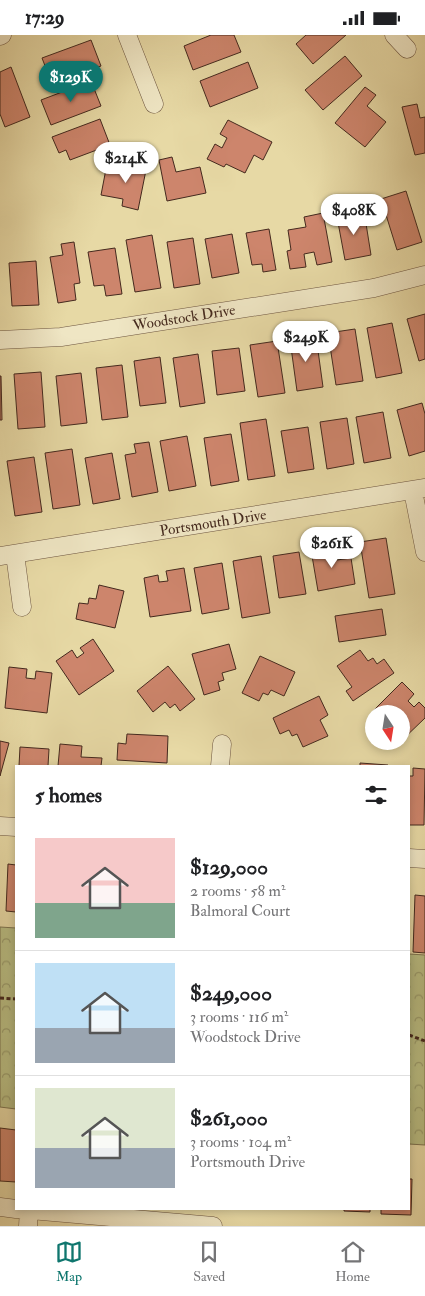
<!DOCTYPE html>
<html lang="en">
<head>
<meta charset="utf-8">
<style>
  :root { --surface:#fff; --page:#f2f2f2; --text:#202124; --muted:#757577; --line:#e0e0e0; --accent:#0f766e }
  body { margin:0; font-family:"IM FELL Double Pica",serif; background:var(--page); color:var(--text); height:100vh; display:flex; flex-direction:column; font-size:19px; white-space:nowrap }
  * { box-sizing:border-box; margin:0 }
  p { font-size:16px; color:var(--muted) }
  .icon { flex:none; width:28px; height:28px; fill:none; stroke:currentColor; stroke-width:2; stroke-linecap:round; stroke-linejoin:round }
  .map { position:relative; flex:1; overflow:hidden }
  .drawer { position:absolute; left:15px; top:730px; width:395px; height:445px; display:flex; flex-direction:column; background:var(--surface); border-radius:0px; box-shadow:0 2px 8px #0003 }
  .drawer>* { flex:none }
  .needle { width:32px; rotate:168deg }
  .fabs { position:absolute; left:365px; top:670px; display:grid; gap:10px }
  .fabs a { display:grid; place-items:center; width:45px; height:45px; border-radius:50%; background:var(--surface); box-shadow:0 2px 8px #0003; font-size:25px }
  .price { position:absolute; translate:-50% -42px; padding:0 11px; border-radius:18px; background:#fff; color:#222; font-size:16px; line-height:32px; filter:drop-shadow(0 1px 2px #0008) }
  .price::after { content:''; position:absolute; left:50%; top:30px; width:15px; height:11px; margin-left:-8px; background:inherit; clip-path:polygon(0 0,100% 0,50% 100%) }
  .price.active { background:var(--accent); color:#fff }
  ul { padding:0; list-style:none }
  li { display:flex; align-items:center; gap:15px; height:125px; padding:0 20px }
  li+li { border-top:1px solid var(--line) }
  li span { display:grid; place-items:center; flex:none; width:140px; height:100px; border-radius:0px; color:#555 }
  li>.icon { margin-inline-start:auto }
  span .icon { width:60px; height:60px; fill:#fffc; stroke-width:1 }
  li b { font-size:21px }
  h2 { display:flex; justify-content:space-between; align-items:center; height:60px; padding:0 20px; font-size:21px }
  .status { display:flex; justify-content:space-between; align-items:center; height:35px; padding:0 25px; background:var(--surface); direction:ltr }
  .status svg { height:14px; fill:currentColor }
  .menu { display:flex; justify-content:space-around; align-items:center; height:70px; border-top:1px solid var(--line); background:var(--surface); font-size:14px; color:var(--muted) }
  .menu a { display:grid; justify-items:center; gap:2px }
  .menu .active { color:var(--accent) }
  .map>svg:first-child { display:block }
  .forest { fill:url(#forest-crowns); stroke:#7e7451 }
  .building { fill:#cd856c; stroke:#44291e }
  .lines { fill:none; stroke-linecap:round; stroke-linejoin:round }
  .street-casing { stroke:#6d5540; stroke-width:19 }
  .path { stroke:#44291e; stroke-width:3; stroke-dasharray:4 2.5; stroke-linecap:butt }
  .street { stroke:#efe6c4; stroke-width:18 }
  .labels { text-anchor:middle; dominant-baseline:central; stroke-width:4.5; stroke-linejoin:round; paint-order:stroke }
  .street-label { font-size:15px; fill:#44291e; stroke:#efe6c4 }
</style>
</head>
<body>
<div class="status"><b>17:29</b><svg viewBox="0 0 49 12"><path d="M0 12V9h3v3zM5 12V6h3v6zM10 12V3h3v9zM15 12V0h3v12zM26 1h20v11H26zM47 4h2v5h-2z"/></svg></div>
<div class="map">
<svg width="425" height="1191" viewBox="0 0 425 1191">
  <defs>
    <pattern id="forest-crowns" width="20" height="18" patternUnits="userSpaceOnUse" patternTransform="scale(1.25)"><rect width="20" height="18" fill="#b9be84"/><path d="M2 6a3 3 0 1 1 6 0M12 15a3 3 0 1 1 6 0" fill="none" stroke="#989a6b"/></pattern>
  </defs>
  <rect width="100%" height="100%" fill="#e7d9a5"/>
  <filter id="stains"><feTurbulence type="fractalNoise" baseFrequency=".004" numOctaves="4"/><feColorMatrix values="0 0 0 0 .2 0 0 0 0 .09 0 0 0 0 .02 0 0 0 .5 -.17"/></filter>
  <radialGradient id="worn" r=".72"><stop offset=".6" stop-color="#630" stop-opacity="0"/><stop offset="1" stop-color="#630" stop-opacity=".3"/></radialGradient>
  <path class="forest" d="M0 892 16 893V1074L0 1072Z
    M409 919 425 920V1110L409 1109Z"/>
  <path class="building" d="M211 0H234L241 17 193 35 184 11Z
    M306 0H346L313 29 296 9Z
    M91 5 101 31 52 49 42 23Z
    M345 21 362 41 323 75 305 55Z
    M248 27 258 53 210 72 200 46Z
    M11 32 30 82 5 92 0 79V37Z
    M91 46 101 71 51 90 41 65Z
    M365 52 376 60 367 71 386 87 365 112 335 88Z
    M417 69 420 83 425 82V118L415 120 402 72Z
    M100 84 110 110 70 125 66 115 59 118 52 102Z
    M228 85 272 107 263 125 254 120 245 138 226 129 224 132 207 124 215 109 222 113 227 103 220 99Z
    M133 122 148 125 138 175 122 171 123 164 101 160 106 134 130 138Z
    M172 122 176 137 200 132 206 158 167 166 159 125Z
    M406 156 422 207 397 215 381 164Z
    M364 176 371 220 345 225 337 182Z
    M323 178 332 227 317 230 314 217 304 219 306 232 290 234 287 216 291 215 288 195 306 192 304 182Z
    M269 194 276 235 263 237 262 229 252 230 246 198Z
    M232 199 239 238 212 243 205 204Z
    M152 200 161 253 135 257 126 205Z
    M193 203 200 249 174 253 167 207Z
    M74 207 80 248 74 249 76 265 58 268 50 222 63 220 61 209Z
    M115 213 122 259 106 261 104 250 94 251 88 217Z
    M36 226 39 270 12 271 9 228Z
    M425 279V324L419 326 407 284Z
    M392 288 402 338 376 343 367 293Z
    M355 294 363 346 336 350 328 298Z
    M316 301 323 352 297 356 290 305Z
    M277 306 285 358 258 362 250 310Z
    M239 313 245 356 217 360 212 316Z
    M198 319 205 368 180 372 173 323Z
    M160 322 166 368 140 371 134 326Z
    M122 330 128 382 102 385 96 333Z
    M41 337 45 392 18 394 14 339Z
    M81 338 87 388 61 391 56 341Z
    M0 341H1L2 385H0Z
    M422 368 425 379V416L409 421 397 375Z
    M383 377 391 423 364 428 356 382Z
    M347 383 354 429 327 434 320 387Z
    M266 384 275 441 248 445 240 388Z
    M308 392 314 434 288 438 281 396Z
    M231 399 239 446 211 451 204 403Z
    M187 401 196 451 169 456 160 406Z
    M149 407 158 457 132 462 125 420 136 418 134 409Z
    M72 414 80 470 53 474 45 418Z
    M112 418 120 464 93 469 85 423Z
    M34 422 42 477 15 481 7 426Z
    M386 503 395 559 369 563 360 507Z
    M335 511 337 525 351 523 355 549 318 556 311 515Z
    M299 517 306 559 279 563 273 521Z
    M261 521 270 578 242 583 233 526Z
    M222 528 229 574 202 579 194 533Z
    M184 533 191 576 150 582 144 543 158 540 159 547 168 546 166 536Z
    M99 550 124 556 115 593 76 584 79 568 88 569 89 563 96 564Z
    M382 574 386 600 339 607 335 581Z
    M93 604 114 636 79 660 56 626 72 615 77 623 84 618 80 613Z
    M229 609 236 634 222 638 224 645 218 647 220 655 204 660 192 619Z
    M360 615 368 626 373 623 377 629 384 624 394 638 353 666 346 656 352 652 337 631Z
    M260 621 295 637 284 661 271 655 268 660 263 658 259 666 242 658Z
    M168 631 195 664 180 676 175 669 170 673 165 667 153 677 137 656Z
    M9 632 27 634 26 643 35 644 36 636 52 638 47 678 5 673Z
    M402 647 414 659 408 666 414 672 419 667 425 673V683L399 708 397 706H401V679H374L372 677Z
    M319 661 328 680 320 685 328 701 303 712 297 699 292 701 289 695 280 699 273 683Z
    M127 699 168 701 167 728 117 725 118 708 126 709Z
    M0 706 9 708 0 741Z
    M60 709 82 711 81 722 102 723 101 731H58Z
    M20 712 49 714 48 731H19Z
    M360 728 388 730V731H360Z
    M413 733 425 734 424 790H409V741H413Z
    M8 829 16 830V877L6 876Z
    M415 860 425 861V918L413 917Z
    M0 1093 16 1095V1147L0 1146Z
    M409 1144H412L411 1180 381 1179V1174H409Z
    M344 1174H370V1177L344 1176Z"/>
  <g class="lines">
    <g class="street-casing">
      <path id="street" d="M127 0 154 69
        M394 0 407 14
        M0 1 2 0
        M0 305 61 302 374 253 425 240
        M413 456 425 517
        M15 519 22 572
        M0 521 425 453
        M220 731 222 709
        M0 791 16 792
        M409 823 425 824
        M0 1172 16 1174
        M19 1174 213 1191
        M28 1191 29 1174"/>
    </g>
    <path class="path" d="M0 963 16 964
      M409 1000 425 1006"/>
    <use href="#street" class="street"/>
  </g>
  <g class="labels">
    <g class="street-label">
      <text transform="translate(184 283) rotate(-9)">Woodstock Drive</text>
      <text transform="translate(213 488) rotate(-9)">Portsmouth Drive</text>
    </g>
  </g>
  <rect width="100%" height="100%" filter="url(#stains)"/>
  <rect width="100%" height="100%" fill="url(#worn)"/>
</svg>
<div class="fabs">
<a><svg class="needle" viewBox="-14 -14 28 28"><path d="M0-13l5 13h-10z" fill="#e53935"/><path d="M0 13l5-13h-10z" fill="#757577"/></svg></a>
</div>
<b class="price active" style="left:71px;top:68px">$129K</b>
<b class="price" style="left:126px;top:149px">$214K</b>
<b class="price" style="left:354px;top:201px">$408K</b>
<b class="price" style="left:306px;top:328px">$249K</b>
<b class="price" style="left:332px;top:534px">$261K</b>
<section class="drawer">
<h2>5 homes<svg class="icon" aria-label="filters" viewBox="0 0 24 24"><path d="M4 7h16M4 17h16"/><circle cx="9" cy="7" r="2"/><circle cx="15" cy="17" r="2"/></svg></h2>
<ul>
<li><span style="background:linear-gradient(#f6c9c9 65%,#7fa58c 0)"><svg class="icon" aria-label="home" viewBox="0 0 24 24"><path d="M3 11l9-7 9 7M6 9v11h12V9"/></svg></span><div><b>$129,000</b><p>2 rooms · 58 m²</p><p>Balmoral Court</p></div></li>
<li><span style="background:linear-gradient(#bfe0f5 65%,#9aa5b1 0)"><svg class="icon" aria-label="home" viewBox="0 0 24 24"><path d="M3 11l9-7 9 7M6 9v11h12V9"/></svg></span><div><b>$249,000</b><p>3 rooms · 116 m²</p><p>Woodstock Drive</p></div></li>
<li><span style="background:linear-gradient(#dfe7d0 60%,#9aa5b1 0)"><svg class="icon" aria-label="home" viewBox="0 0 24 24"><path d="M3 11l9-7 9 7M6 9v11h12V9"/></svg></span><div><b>$261,000</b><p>3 rooms · 104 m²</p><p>Portsmouth Drive</p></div></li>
</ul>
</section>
</div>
<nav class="menu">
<a class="active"><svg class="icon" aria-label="map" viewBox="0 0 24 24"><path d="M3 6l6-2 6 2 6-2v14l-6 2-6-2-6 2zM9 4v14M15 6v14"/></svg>Map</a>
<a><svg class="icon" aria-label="saved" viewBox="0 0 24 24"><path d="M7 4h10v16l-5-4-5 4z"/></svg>Saved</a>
<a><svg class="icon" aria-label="home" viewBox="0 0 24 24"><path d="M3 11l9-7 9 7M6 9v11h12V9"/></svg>Home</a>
</nav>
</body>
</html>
